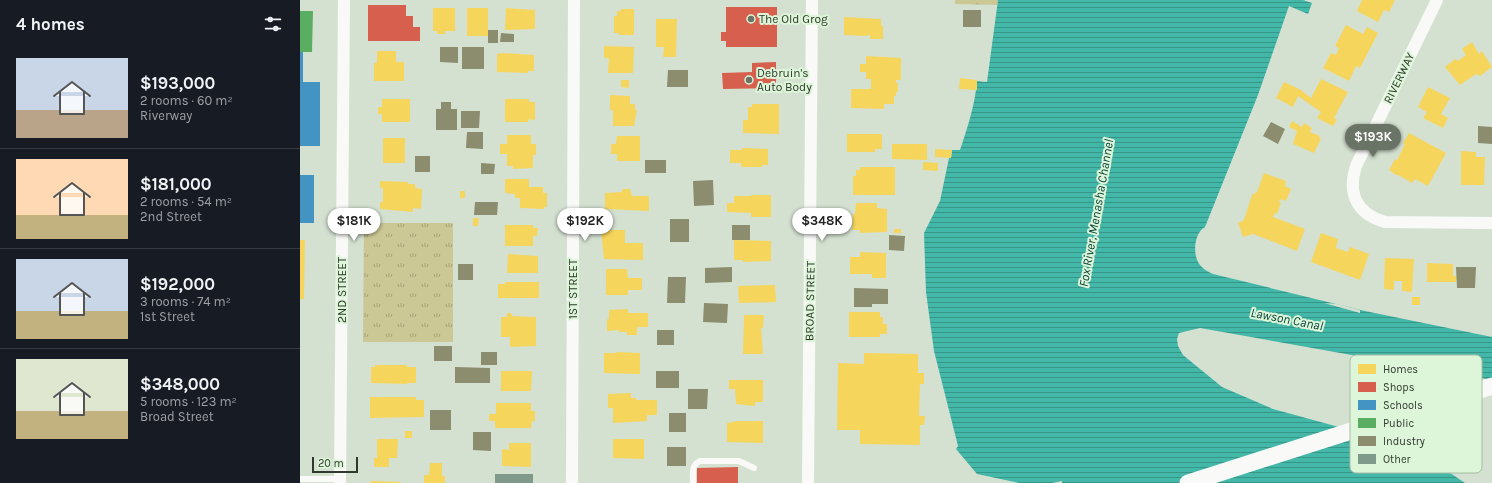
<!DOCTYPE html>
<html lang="en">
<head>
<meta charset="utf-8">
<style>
  :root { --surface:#171b24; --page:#20242c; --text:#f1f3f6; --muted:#9ea1a6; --line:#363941; --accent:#697366 }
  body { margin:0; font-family:Karla,sans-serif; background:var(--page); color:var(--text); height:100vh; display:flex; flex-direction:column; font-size:15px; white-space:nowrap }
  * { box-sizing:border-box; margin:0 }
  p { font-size:13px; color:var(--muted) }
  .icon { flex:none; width:22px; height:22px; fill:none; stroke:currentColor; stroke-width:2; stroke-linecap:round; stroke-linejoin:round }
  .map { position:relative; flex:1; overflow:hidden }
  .panel { display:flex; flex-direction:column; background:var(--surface); width:300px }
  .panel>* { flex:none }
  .scale { position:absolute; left:12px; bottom:10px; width:46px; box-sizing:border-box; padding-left:4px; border:2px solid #2f382d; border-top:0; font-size:11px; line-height:14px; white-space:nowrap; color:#2f382d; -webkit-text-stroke:3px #ddf5d8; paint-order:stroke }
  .price { position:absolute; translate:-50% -34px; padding:0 9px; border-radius:14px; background:#fff; color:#222; font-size:13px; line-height:26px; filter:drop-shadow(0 1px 2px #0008) }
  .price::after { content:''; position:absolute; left:50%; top:24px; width:12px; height:9px; margin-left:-6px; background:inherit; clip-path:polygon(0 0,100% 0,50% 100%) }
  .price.active { background:var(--accent); color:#fff }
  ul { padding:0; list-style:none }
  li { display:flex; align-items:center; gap:12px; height:100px; padding:0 16px }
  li+li { border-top:1px solid var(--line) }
  li span { display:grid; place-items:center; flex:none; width:112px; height:80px; border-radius:0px; color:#555 }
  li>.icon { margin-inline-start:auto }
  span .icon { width:48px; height:48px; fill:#fffc; stroke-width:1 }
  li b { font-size:17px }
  h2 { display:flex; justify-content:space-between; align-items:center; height:48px; padding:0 16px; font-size:17px }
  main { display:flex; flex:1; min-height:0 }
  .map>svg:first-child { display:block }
  .park { fill:url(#park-tufts) }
  .water { fill:url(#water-rules) }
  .pier { fill:#d4e1d1 }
  .homes { fill:#f6d55c }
  .shops { fill:#d6604d }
  .schools { fill:#4393c3 }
  .public { fill:#5aae61 }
  .industry { fill:#8c8c6e }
  .building { fill:#7f9a8b }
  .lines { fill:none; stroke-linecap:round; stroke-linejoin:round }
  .lane { stroke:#f9faf8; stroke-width:6 }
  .street { stroke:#f9faf8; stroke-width:12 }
  .secondary { stroke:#f9faf8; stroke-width:17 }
  .poi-dot { fill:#697366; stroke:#ddf5d8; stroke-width:1.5 }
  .labels { text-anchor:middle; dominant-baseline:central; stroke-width:4; stroke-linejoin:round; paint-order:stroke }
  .poi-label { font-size:12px; fill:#2f382d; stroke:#ddf5d8; text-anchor:start }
  .street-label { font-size:12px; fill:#2f382d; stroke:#ddf5d8 }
  .water-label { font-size:13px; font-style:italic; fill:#09443e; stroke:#ddf5d8 }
  .key { fill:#ddf5d8; stroke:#a9bca5; stroke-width:1 }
  .key-label { font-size:11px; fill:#2f382d }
</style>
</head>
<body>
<main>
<section class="panel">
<h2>4 homes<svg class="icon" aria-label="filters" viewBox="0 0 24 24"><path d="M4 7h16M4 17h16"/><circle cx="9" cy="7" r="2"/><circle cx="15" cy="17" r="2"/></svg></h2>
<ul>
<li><span style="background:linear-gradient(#c9d6e8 65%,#b9a48a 0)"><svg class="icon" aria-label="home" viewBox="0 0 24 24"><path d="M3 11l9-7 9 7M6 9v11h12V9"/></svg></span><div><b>$193,000</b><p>2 rooms · 60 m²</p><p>Riverway</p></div></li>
<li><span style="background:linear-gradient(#ffd9b3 70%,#c2b280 0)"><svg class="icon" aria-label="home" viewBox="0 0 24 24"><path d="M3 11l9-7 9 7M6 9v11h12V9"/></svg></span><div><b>$181,000</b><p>2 rooms · 54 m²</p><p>2nd Street</p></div></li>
<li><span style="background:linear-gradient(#c9d6e8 65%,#c2b280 0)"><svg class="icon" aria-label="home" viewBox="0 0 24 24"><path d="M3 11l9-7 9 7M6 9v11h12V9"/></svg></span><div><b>$192,000</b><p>3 rooms · 74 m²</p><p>1st Street</p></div></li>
<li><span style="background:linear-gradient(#dfe7d0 65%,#c2b280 0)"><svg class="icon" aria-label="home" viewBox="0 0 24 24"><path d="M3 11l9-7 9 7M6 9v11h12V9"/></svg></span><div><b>$348,000</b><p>5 rooms · 123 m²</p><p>Broad Street</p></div></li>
</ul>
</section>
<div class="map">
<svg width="1192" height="483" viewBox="0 0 1192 483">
  <defs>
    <pattern id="park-tufts" width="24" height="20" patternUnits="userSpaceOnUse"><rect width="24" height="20" fill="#ccc895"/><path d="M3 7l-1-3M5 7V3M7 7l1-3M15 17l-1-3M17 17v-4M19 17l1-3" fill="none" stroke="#a6a37a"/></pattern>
    <pattern id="water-rules" width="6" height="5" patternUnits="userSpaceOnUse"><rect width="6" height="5" fill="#43b7a8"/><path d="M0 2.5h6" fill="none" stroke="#389689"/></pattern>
  </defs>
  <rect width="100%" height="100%" fill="#d4e1d1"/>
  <path class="park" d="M655 0H698L697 5 655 4Z
    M64 223H153V342H63Z"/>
  <path class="water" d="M698 0H1003L1012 3 1008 14 989 6 958 95 905 227C894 233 892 255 900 265 903 269 908 272 913 274L1065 311 1192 337V380L900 328 879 333 877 339 878 346 883 355 922 387 973 409 1112 447 1165 483H762V481L752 483H719L677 474 656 449 658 446 634 351 626 292 624 233 640 201 649 158H651L652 150H660C668 126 675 105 677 81L687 82Z"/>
  <path class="pier" d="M1024 303 1037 304 1060 310V313Z"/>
  <path class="homes" d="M1062 0H1095L1089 12 1084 10 1078 22 1057 11Z
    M133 8H155V31H145V34H137V31H133Z
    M167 8H188V36H167Z
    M206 8 235 10V29L205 30Z
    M321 9H334V35H319V33H314V16H317V11H321Z
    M544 17 581 19V26H583V39H570V35L565 36 544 35Z
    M356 19H377L376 57H363L364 47H356Z
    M1046 25 1063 34 1067 27 1078 33 1060 68 1056 66 1049 81 1023 68 1031 53 1036 55 1039 48 1035 46Z
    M1172 42 1179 54 1182 51 1192 67 1180 76 1176 74 1160 85 1145 67 1155 59 1158 61 1166 55 1162 49Z
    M304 46 334 47 333 73H308L309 58H304Z
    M77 51H96V62H104V81H74V63H77Z
    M203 53 234 55V71H228V73L197 72V54Z
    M566 56 601 58V80H596V83H598V92H596V96H594V104H584V109L551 108V89H571V79H566V72H560V64H566Z
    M660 78 677 80V90L659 89Z
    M1021 79 1048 92 1034 118 1037 120 1033 126 1017 118 1021 112 998 96 993 107 976 98 984 82 1001 90 1011 98Z
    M321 80H329V88L321 87Z
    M1128 87 1150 98 1141 114 1148 118 1143 128 1123 118 1127 112 1118 107Z
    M310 95 330 96V104H335V110H337L334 126H313V110H310Z
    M82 99H110V122H82V114H78V107H82Z
    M205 99H229V102H235V120L229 119 228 122H205Z
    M452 104H479V134L443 133V120H448V107H452Z
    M992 121 1002 127 1004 123 1012 128 1010 132 1020 136 1019 138 1021 139 1014 153 993 144 997 131 989 127Z
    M1109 133 1146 153 1128 186 1115 179 1112 183 1098 175H1096L1089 170 1095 159 1097 160 1105 144 1103 143Z
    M547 134H582V149H575V152H547Z
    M207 135H231V144H236V155H233V168L213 169V166H207V154H200V144H207Z
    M317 136H340V161H317V154H311V144H316Z
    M83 138H105V163H83Z
    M592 144H627V160L592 159Z
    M442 148 468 149V165H462V167H441V163H430V150H442Z
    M635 149 652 150 651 158 635 157Z
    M1161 151 1176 152V157H1185L1184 185H1161Z
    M623 162 638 163V171L623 170Z
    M560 167H595V195H553V176H556V170H560Z
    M964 173 986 181 985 186 991 189 986 201 980 199 979 202 981 203 977 214 975 213 973 217 1005 229 997 251 953 234 943 237 938 223 944 220 952 195 957 192Z
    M205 179H229V187H243V193H247V207H244V209L220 208V198H215V194L205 193Z
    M80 181 108 182V184H115V188L122 189 121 209 113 208V212L80 209V202H83V188H80Z
    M322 189H330L332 196H349V211L305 209V193L322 192Z
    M160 191H165V198H160Z
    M451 195H471V217H451V213L427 212V203H434V196H451Z
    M556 203H577V208L587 209V232L560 233V230H552L553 214H555Z
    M173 218H179L178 226H173Z
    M205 225H233V228H238L237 236H233V246H205Z
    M594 229H601V233H594Z
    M301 230H325V243H343V260L304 259Z
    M1021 233 1038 239 1036 248 1048 252 1050 247 1069 254 1060 280 1011 262Z
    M0 240H5L4 299H0Z
    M434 240 471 241V261L443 262V260H434Z
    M560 252 586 253V278H572V274H550V257H560Z
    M208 254 238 256V273H207Z
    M1085 258 1114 259 1112 292 1102 291V281H1094V290L1084 289Z
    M1127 263 1153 264V276H1157L1156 282H1127Z
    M306 269H327L328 278H342V290H328V295H306Z
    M205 282H239V298H198V284H205Z
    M475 285 476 302 439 303 438 286Z
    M1112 297H1120V305H1112Z
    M328 309V313H348V327H337V335H327V332H319V330L307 331V319H309V310Z
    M549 312H580V317H583V324H587V334H580V337H549Z
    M207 313H211L212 316 236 317V346L210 347V337H201V317H207Z
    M444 315H464L463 328H461L463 354H443Z
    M317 352 340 353V374L304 373V353H316Z
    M564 353 618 354V373H624V384H620L619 416H625L624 425H620V445L560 444V430H537L538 363 564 364Z
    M75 365H107V367H116V383H107V384L71 383V367H75Z
    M201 371H232L231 391H201Z
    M429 380H463V402H455V406L436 404 435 389H429Z
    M331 393V398H336V400H357V415H347V421L313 423V408H308V394Z
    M70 397H116V400H124V417L70 418Z
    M196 403H231V411H235V421H232L231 428H195V421H189V414H196Z
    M438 421H463V443L427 442V423Z
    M105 431H112V438H105Z
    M77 439H98L97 458H89V467H74V458H77Z
    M313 439H344V459L313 458Z
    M209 443H231V467L202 466V449L209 450Z
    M130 463H142V476H145V483H124V475H129Z
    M71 481 101 482V483H71Z"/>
  <path class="shops" d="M68 5H106V16H113V27H120V41H68Z
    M426 7H477V47H426V41H421V32H426Z
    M476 62V88L423 89 422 73 452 72V63Z
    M438 467V483H397V468Z"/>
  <path class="schools" d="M0 52H3V82H20V146H0Z
    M0 175H14V223H0Z"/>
  <path class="public" d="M0 11H13L12 52H0Z"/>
  <path class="industry" d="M663 10H681V27H663Z
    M188 30H198V43H188Z
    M201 33 214 34V42H200Z
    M140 47H158V63L140 62Z
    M162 47H184V69H162Z
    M368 70H388V87H367Z
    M141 102H151V109H157V130H136V109H141Z
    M161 111H180L179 128H161Z
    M971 122 985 129 978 144 963 136Z
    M1178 126 1192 127V144L1178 143Z
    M167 132H183V149L166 148Z
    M115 156H130V172H115Z
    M345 160H366V173H345Z
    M181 163 195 164 194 174H181Z
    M413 180 414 205 394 206 393 181Z
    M175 202H198L197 215H174Z
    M370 219H389V242H370Z
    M432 225H450V240H432Z
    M589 235 605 236 604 251 589 250Z
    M158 264H173V280H158Z
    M432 267V282L405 283V268Z
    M1156 267H1176L1175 288H1157Z
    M368 277H386L385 303H367Z
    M554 288 588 289V304H572V307H554Z
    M404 303 428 304 427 323 403 322Z
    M357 330H374V345H357Z
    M134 346H152V361H134Z
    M181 352H197V365H181Z
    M155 367 190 368V383H155Z
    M356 371H379V388H356Z
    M388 389H408L407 409H388Z
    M130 410H151V430H130Z
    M369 413H386V432H369Z
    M173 432H191V451L173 450Z
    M367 447H386V466H367Z"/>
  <path class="building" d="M195 474H233V483H195Z"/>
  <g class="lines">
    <path class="lane" d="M0 479H40
      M393 483C393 474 391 465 400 461H439L454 468"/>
    <path class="street" d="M1137 0 1056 166C1047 194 1057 214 1085 222L1192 223
      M40 483 44 0
      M272 483 274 0
      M508 483 512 0"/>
    <path class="secondary" d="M888 483 1192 386"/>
  </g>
  <g class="poi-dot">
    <circle cx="451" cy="19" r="4"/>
    <circle cx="449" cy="80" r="4"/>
  </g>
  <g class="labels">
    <g class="poi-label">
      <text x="459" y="19">The Old Grog</text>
      <text x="457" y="73">Debruin's<tspan x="457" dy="14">Auto Body</tspan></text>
    </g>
    <g class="street-label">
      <text transform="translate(1099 78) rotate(-64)">RIVERWAY</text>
      <text transform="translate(273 289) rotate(-90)">1ST STREET</text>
      <text transform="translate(42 290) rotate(-90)">2ND STREET</text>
      <text transform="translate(510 301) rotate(-89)">BROAD STREET</text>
    </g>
    <g class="water-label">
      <text transform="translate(796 213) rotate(-80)">Fox River, Menasha Channel</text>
      <text transform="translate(987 319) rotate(11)">Lawson Canal</text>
    </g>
  </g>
  <rect x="1050" y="355" width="132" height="118" rx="6" class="key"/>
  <rect x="1058" y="364" width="18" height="10" fill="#f6d55c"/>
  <rect x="1058" y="382" width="18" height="10" fill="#d6604d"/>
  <rect x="1058" y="400" width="18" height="10" fill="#4393c3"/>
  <rect x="1058" y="418" width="18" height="10" fill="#5aae61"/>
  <rect x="1058" y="436" width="18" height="10" fill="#8c8c6e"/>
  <rect x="1058" y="454" width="18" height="10" fill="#7f9a8b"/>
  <g class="key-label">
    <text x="1083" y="373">Homes</text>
    <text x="1083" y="391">Shops</text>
    <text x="1083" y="409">Schools</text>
    <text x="1083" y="427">Public</text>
    <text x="1083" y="445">Industry</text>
    <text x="1083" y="463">Other</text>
  </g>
</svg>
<div class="scale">20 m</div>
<b class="price active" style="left:1073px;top:158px">$193K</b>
<b class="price" style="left:54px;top:242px">$181K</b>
<b class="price" style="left:285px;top:242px">$192K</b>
<b class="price" style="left:522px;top:242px">$348K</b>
</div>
</main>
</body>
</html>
